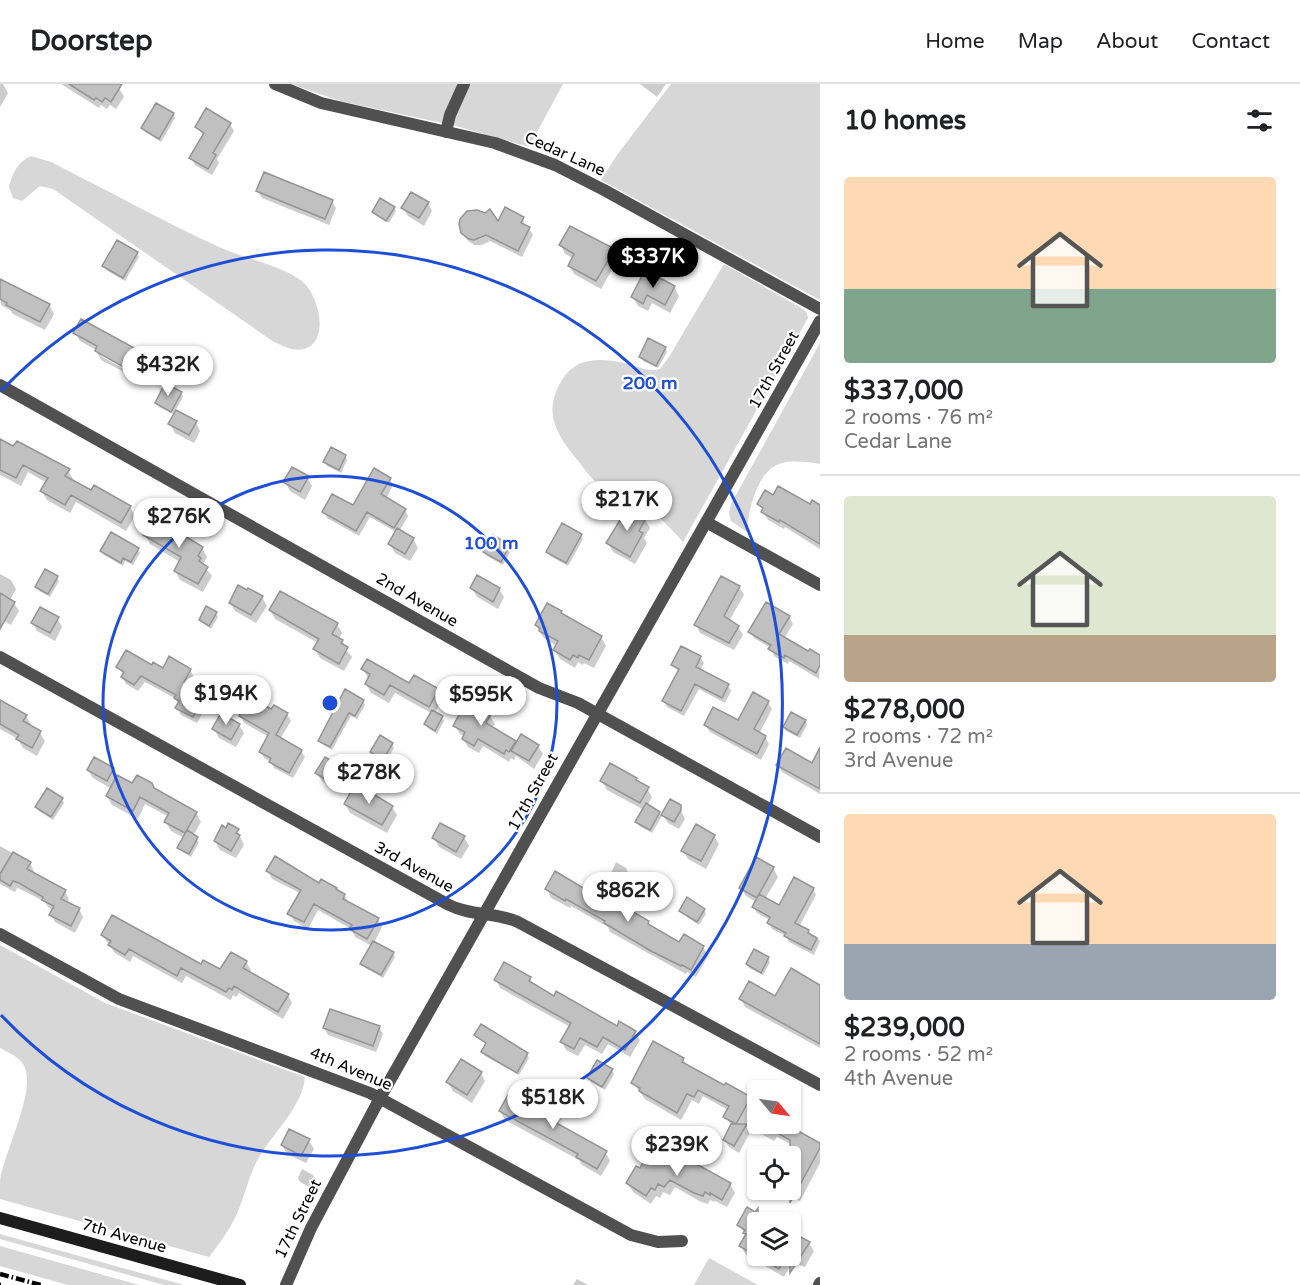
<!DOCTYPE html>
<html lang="en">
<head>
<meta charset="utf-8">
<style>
  :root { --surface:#fff; --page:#f6f6f6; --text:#202124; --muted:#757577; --line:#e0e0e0; --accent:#000 }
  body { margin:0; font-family:"Varela Round",sans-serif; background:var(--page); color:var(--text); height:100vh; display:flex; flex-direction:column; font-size:22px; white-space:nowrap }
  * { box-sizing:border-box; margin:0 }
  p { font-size:20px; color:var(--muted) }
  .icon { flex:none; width:33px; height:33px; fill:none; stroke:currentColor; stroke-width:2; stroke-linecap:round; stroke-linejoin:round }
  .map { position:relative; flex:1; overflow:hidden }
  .details { display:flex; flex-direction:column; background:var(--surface); width:480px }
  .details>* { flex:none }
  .needle { width:39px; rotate:119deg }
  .controls { position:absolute; left:747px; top:996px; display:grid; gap:12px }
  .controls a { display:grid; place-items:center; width:54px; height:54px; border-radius:6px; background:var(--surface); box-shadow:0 2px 4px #0004; font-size:30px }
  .price { position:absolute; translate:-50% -51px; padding:0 14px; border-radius:21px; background:#fff; color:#222; font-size:20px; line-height:39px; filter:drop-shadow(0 2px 3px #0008) }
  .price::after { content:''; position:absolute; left:50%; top:36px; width:18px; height:14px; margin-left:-9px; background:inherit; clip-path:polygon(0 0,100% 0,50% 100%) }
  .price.current { background:var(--accent); color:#fff }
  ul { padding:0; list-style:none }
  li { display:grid; align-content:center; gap:12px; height:318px; padding:0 24px }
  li+li { border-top:2px solid var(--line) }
  li span { display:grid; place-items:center; height:186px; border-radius:6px; color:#555 }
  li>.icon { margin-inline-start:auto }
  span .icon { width:108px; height:108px; fill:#fffc; stroke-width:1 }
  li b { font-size:26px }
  h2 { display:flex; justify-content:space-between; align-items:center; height:72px; padding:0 24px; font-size:26px }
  header { display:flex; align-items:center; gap:36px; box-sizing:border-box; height:84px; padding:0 30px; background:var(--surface); border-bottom:2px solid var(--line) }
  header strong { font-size:28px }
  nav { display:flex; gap:33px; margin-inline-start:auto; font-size:21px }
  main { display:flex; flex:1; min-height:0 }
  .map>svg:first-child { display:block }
  .green { fill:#d7d7d7 }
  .shadow { fill:#0003; fill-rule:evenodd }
  .building { fill:#c0c0c0; stroke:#949494; stroke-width:1.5 }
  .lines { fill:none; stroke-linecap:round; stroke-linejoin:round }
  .street { stroke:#505050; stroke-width:12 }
  .secondary { stroke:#1d1d1d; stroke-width:12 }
  .rail { stroke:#000; stroke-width:4.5; stroke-dasharray:9 3 1.5 3; stroke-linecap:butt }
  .ring { fill:none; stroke:#1d4ed8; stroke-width:3 }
  .labels { text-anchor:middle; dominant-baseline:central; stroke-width:4.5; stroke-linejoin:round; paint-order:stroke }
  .street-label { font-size:16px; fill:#000; stroke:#fff }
  .centre { fill:#1d4ed8; stroke:#fff; stroke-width:3 }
  .ring-label { font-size:18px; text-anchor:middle; font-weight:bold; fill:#1d4ed8; stroke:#fff; stroke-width:4.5; stroke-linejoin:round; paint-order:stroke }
</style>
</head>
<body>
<header>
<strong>Doorstep</strong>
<nav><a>Home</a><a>Map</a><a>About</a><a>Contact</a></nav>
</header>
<main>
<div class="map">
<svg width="820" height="1201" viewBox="0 0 820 1201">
  <rect width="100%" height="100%" fill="#fff"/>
  <path class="green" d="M291 0H563L529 63 456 42 340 17Z
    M671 0H820V216L601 96 617 71Z
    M31 72 51 78C107 106 162 137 219 163 242 174 285 182 303 198 318 211 331 257 304 265 294 268 283 262 274 258L53 105 40 102 22 117 13 114 9 103C12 90 18 77 31 72Z
    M724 180 803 225 807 229 808 234 683 458C671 444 658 431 643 421 629 413 613 411 601 402 592 396 585 386 579 378 562 357 545 336 556 308 560 297 568 285 579 280 593 274 609 276 624 279 636 281 648 289 660 285L669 273Z
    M820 259V380C808 378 793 376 782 379 757 385 748 427 747 448L731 437 729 429 731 420Z
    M0 861 105 919 305 993C303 1022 274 1048 259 1073 249 1091 245 1111 237 1130 230 1145 219 1160 209 1173L0 1115C0 1109 0 1103 0 1097 4 1068 35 1010 25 984 21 973 9 969 0 964Z
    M0 1150 184 1201H164L0 1155Z
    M0 1162 139 1201H68L0 1182Z
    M709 1174 758 1201H694Z"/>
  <path class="shadow" d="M0 0H3L8 9 0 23Z
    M61 0H112L119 4 124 13 116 25 110 21 107 25 101 21 99 24Z
    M640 0H666L657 13Z
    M173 30 175 34 161 58 145 48 143 44Z
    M230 40 234 47 217 75 219 79 212 91 195 81 191 74 204 52 197 43Z
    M258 107 332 117 336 124 329 141 262 114Z
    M428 119 432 127 424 142 408 132 403 124Z
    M394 124 396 127 389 139 376 131 373 128Z
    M523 134 525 143 529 145 533 151 522 173 490 157 482 161H474L467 156 463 148Z
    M561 161 613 166 618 175 601 205 574 190 569 181 573 174 565 170Z
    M137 169 139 173 125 197 106 186 104 182Z
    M674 203 679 212 670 229 652 219 648 227 638 222 633 213Z
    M0 206 49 221 54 230 45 246 13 230 10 226 1 221Z
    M75 249 137 267 142 275 132 292 101 276 96 266 80 257ZM101 269 134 287 133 290 101 272Z
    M665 264 667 268 658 284 643 277 640 273Z
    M181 309 183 313 175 327 196 338 200 347 194 359 175 349 170 340 175 331 159 323 156 319Z
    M0 362 68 386 73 395 72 398 130 423 135 432 126 447 76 418 70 429 47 416 42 407 47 399 28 388 21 402 0 391Z
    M345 372 347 376 341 389 327 382 325 378Z
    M307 393 312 402 305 416 290 407 285 398Z
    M390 395 393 401 386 415 405 426 408 432 399 448 413 455 418 464 410 477 395 469 390 460 396 448 370 433 359 452 327 434 324 428 354 423Z
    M774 413 820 423V465L785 443 784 445 768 436 759 420Z
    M645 435 650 444 644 454 647 459 635 480 613 468 608 459Z
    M145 451 202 464 207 473 203 481 212 492 203 508 180 496 175 487 180 478 150 460Z
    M581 452 583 455 568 482 550 472 548 468Z
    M509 462 512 465 503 481 487 472 485 468Z
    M138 465 140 469 133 481 125 477 123 482 104 471 102 467Z
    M0 490 11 496 16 505 10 516 14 519 19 527 11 541 0 535Z
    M57 493 59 497 50 513 39 507 37 503Z
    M739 503 744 511 729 537 738 543 743 551 734 566 700 549 696 541Z
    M472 504 499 505 504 513 498 525 477 513Z
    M262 513 267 522 256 539 235 527 230 519Z
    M270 526 337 540 342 549 338 556 352 573 344 587 320 574 315 565 318 559 275 535Z
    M561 528 563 532 601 553 606 562 594 584 584 579 583 581 578 578 575 584 560 575 555 566 557 562 545 555 541 550 536 541Z
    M216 529 218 533 211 545 203 539 200 536Z
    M789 533 793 540 784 555 809 569 820 573 819 595 789 577 788 580 774 572 771 564 754 554 750 548Z
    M57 534 62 543 55 557 37 547 33 539Z
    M700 573 704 579 700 587 728 601 731 607 725 619 699 605 684 632 667 623 664 617 679 588 673 581Z
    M118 583H152L164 586H190L194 593 189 602 197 607 201 614 200 617 205 625 197 639 181 631 177 624 179 620 176 615 145 598 138 607 126 600 122 593 124 591Z
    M363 585 410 601 438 606 443 614 435 629 442 633 444 637 437 650 428 644 425 640 431 629 395 609 389 619 371 609 366 600 368 594Z
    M346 607 363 617 365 621 357 635 351 632 332 666 322 660 320 656Z
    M768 618 772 625 759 650 765 653 769 660 761 676 710 648 705 641 739 638Z
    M0 620 26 632 31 640 29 643 40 649 45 657 37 672 23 664 18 655 0 645Z
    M483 620 495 640 492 644 516 661 538 662 543 670 534 685 516 672 514 676 511 674 509 678 483 662 479 669 468 663 463 655 465 653 460 650 455 642Z
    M272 627 287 630 291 637 280 655 301 667 305 673 293 694 274 684 271 678 264 674 261 668 269 653 244 639 241 632Z
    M805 637 807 641 800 654 786 647 784 643Z
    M239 641 244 649 236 663 219 654 214 645Z
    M392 660 394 664 385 679 374 672 372 668Z
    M820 667V710L782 688 777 681H813Z
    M113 685 117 693 133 701 153 705 196 729 201 738 193 752 199 758 191 773 181 767 179 764 184 754 171 747 166 738 169 733 145 720 138 735 112 721 107 712 112 705 93 694 88 686Z
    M342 685 347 694 338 708 322 697 317 689Z
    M636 695 639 700 647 704 652 713 647 722 659 729 662 732 652 749 639 742 637 738 644 726 607 706 602 697Z
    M62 715 64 719 53 736 39 727 37 723Z
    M345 720 392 723 397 731 387 749 350 729Z
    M679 722 685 735 679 745 668 739 663 731Z
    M237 746 244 761 236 774 220 766 215 757Z
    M714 752 719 760 706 785 688 775 683 767Z
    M464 753 469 762 461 775 439 763 434 754Z
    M0 762 30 779 34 787 33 789 65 808 69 815 67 819 79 825 83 833 75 849 55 838 51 831 53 826 48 823 45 818 24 807 17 804 15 808 0 800Z
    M616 778 626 784 628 788 622 798 613 792 611 789Z
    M773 784 778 793 765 815 780 823 813 805 816 811 799 843 817 853 820 857 814 871 789 858 786 852 772 845 769 839 770 836 757 829 754 823 756 818 746 812 741 804Z
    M268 787 319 801 322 797 344 811 349 819 378 835 382 843 374 859 393 869 395 873 383 894 364 883 362 880 372 862 355 853 351 845 318 826 308 845 294 837 289 830 300 809 272 795Z
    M547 805 648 838 652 844 680 860 703 863 708 872 696 893 687 888 686 890 610 848 608 843 571 822 570 824 551 814Z
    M704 826 706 830 699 841 683 830 680 827Z
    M102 851 221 887 246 878 251 886 249 889 288 911 292 919 283 935 239 909 236 913 233 911 231 916 186 892 182 899 133 872 130 878 115 869Z
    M755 867 768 875 770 878 763 891 749 884 747 880Z
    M530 894 534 902 554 914 617 944 635 948 640 956 630 973 608 960 602 970 585 961 578 972 566 966 562 958 570 943 500 904 496 896Z
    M820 911V964L745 923 741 915Z
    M379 943 383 950 376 968 328 951 324 944Z
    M475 951 527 971 529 974 519 991 485 972 483 968 487 961Z
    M683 975 687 982 725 1003 726 1001 758 1018V1040H790V1036L798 1045 797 1048 820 1060V1079L800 1117 779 1106H790V1072H789L794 1062 777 1053 774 1057 752 1045 739 1069 729 1063 724 1056 732 1042 725 1033 728 1026 703 1012 699 1020 692 1016 681 1036 645 1015 633 999Z
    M612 986 614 990 605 1006 591 998 589 994Z
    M481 989 485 997 472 1019 453 1007 448 998Z
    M526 1024 541 1028 556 1027 561 1035 557 1041 606 1069 610 1077 601 1092 582 1081 579 1076 505 1036 500 1027Z
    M309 1057 314 1065 306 1079 287 1070 282 1061Z
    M676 1081 730 1100 735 1109 727 1123 715 1117 714 1118 710 1116 708 1120 701 1118 675 1103 670 1111 663 1108 660 1114 656 1112 651 1120 633 1108 628 1099 640 1086Z
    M302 1085 313 1091 316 1095 311 1104 300 1098 298 1094Z
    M747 1125 772 1138H758V1172H790L809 1159 814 1167 805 1183 795 1179 791 1181 784 1193 746 1171 741 1162 747 1151 738 1141Z
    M577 1195 588 1201H573Z"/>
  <path class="building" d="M69 0H122L111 18 105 14 102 18 96 14 94 16Z
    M156 19 174 29 159 55 141 44Z
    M206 24 231 39 213 69 216 71 208 85 189 74 204 49 195 43Z
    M264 88 333 116 325 135 256 107Z
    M411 108 429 118 419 134 401 124Z
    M380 114 395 123 386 137 372 128Z
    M505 123 524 133 521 139 530 143 518 167 486 151 474 156 469 155 461 149 459 140 460 135 467 127 477 126 485 129 490 125 498 137Z
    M570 142 615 165 596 197 568 182 574 170 559 161Z
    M117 156 138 168 123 194 102 182Z
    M645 186 675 202 665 221 647 211 643 220 631 213Z
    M0 195 50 220 40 238 6 221 7 219 0 215Z
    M81 235 138 266 127 285 95 267 97 262 73 249Z
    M648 254 666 263 656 282 639 273Z
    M165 299 182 308 171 328 155 319Z
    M176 326 197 337 189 351 168 340Z
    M0 355 13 362 17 357 70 385 65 392 91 406 94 401 131 422 121 439 71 411 65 421 40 407 48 394 23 381 16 394 0 386Z
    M331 363 346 371 339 386 323 378Z
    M292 383 309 392 300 408 283 398Z
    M374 384 391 394 381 410 406 425 394 444 367 428 356 447 322 428 332 410 353 421Z
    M778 402 810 420 812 416 820 421V460L780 436 779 438 761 428 763 424 757 420 765 406 773 411Z
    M628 423 646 434 639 447 643 449 630 473 606 459Z
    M154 433 203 463 198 472 201 474 199 477 208 483 198 500 174 487 181 473 143 451Z
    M562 439 582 450 566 479 546 468Z
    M397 444 414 454 405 470 388 460Z
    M111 448 139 464 131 478 123 474 121 479 100 467Z
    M493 451 510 461 501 478 483 468Z
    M45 485 58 492 48 510 35 503Z
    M477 491 500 504 493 518 470 504Z
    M721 492 740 502 724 532 739 542 729 559 694 541Z
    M238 501 247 506 248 504 263 512 251 531 229 519Z
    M280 507 338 539 332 550 343 556 341 559 348 563 339 580 313 565 319 555 269 526Z
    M0 509 15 518 0 545Z
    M766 518 790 532 779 550 808 567 810 565 820 571V581L816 589 785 571 784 574 768 565 771 561 748 548Z
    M547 519 562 527 561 529 602 552 589 576 579 571 578 574 573 571 570 576 553 566 558 557 539 547 540 544 535 541Z
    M206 522 217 528 209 542 199 536Z
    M40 523 59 533 50 549 31 539Z
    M681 562 701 572 696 583 729 600 722 614 695 600 681 627 662 617 679 585 671 581Z
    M126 566 152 581 153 578 163 584 169 572 191 585 184 598 198 606 195 613 202 617 193 633 175 624 179 617 174 614 176 611 141 592 134 601 121 593 124 588 116 583Z
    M367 575 409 599 414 591 439 605 429 623 390 601 384 611 365 600 370 590 361 585Z
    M345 605 364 616 355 632 349 629 330 663 318 657Z
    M753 608 769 617 754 645 766 652 757 670 704 641 713 623 738 636Z
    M470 611 484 619 482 625 491 630 486 639 516 657 509 668 506 666 504 670 478 655 474 662 462 655 465 648 453 642Z
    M250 613 271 625 274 621 288 629 276 651 302 666 289 689 269 678 271 674 259 668 269 649 239 632Z
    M0 616 27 631 23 637 41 647 32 664 16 655 19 651 0 640Z
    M432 626 443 632 435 647 424 640Z
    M791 628 806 636 797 651 783 643Z
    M221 629 240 640 231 656 212 645Z
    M521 650 539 661 529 677 511 667Z
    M380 651 393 659 383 676 370 668Z
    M820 663V705L776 681 786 664 812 679Z
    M94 673 114 684 107 697 87 686Z
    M325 673 343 684 333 700 315 689Z
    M610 679 637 694 636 696 649 703 640 719 600 697Z
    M117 691 132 699 137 691 152 699 154 704 197 728 185 749 164 738 169 729 140 713 133 727 106 712Z
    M354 702 364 708 365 705 393 722 382 741 344 720Z
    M47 704 63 714 51 733 35 723Z
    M670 715 681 721V726L674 738 661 731Z
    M646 719 660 728 650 746 635 738Z
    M228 739 239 745 236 749 240 751 231 767 214 757 222 741 226 744Z
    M440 739 465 752 456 768 432 754Z
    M696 740 715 751 701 777 681 767Z
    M187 746 198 753 189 770 177 764Z
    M13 768 31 778 27 785 66 806 61 815 80 824 71 842 49 831 54 822 42 816 43 813 19 799 13 797 10 802 0 796V790Z
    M275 772 319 799 321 795 337 804 336 805 345 810 343 815 379 834 367 855 349 845 352 841 314 820 304 838 287 830 301 806 266 787Z
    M756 773 774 783 757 814 739 804Z
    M555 787 613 822 616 818 649 837 648 840 679 858 684 850 704 862 691 886 682 881 681 882 651 867 604 839 605 837 566 815 565 817 545 805Z
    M794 793 814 804 795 839 809 846 808 849 817 854 811 866 784 852 786 849 767 839 770 833 752 823 759 810 779 821Z
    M687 813 705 825 697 838 679 827Z
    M112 831 201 880 203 876 220 885 231 868 247 877 243 884 289 910 278 928 234 902 232 906 229 904 226 908 181 884 177 892 129 865 125 871 108 861 111 857 101 851Z
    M373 857 394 868 381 891 360 880Z
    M754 865 769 873 761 889 746 880Z
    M504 878 531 893 529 897 554 912 556 907 617 942 619 937 636 947 625 966 603 953 597 963 580 954 574 965 560 958 571 939 494 896Z
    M791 884 820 901V960L739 915 749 897 775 912Z
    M330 925 380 942 373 962 323 944Z
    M481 940 528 969 517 989 481 968 486 959 474 951Z
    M653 957 684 974 682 978 724 1001 726 999 751 1013 736 1040H747L734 1062 723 1056 731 1040H736L723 1033 729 1022 698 1006 694 1013 687 1010 677 1029 639 1007 640 1004 631 999Z
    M461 975 482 988 467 1011 446 998Z
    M597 976 613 985 602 1003 587 994Z
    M508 1011 526 1022 528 1018 541 1026 545 1018 557 1025 551 1036 607 1067 597 1085 576 1073 578 1070 499 1027Z
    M761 1040H793L791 1043 820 1059V1064L790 1119V1056Z
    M289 1045 310 1055 301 1072 281 1061Z
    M649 1067 675 1079 680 1071 731 1099 722 1116 710 1109V1111L705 1108 703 1112 694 1109 670 1096 664 1103 658 1100 655 1106 651 1104 646 1112 626 1099 636 1082 640 1084Z
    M747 1123 755 1128 758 1124V1129L775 1138H758V1172H787L779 1185 739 1162 746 1150 743 1149 745 1146 737 1141Z
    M790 1147 810 1158 790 1189Z"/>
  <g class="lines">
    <path class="street" d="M275 0 321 19 495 59 555 81 604 106 820 225
      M446 48 450 31 464 0
      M0 301 539 604 578 619 820 753
      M706 438 820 501
      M0 573 449 821C471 832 496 828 518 838L820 1001
      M0 850 119 915 370 1009 631 1151 658 1158 682 1157
      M286 1201 311 1144 380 1014 820 237
      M819 1201 820 1199"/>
    <path class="secondary" d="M0 1134 240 1201"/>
    <path class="rail" d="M0 1190 41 1201
      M0 1201H1"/>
  </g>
  <g class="ring">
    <circle cx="330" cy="619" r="227"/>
    <path d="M1 307A453 453 0 1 1 1 931"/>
  </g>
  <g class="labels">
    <g class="street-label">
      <text transform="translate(565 70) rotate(24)">Cedar Lane</text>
      <text transform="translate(774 286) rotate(-61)">17th Street</text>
      <text transform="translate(417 516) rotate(30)">2nd Avenue</text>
      <text transform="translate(533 708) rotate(-61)">17th Street</text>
      <text transform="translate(414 783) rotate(29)">3rd Avenue</text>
      <text transform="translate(351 985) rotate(23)">4th Avenue</text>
      <text transform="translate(298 1135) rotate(-64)">17th Street</text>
      <text transform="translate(124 1152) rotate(16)">7th Avenue</text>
    </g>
  </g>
  <circle cx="330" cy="619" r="9" class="centre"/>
  <g class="ring-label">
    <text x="650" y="305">200 m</text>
    <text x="491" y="465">100 m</text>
  </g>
</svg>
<div class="controls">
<a><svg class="needle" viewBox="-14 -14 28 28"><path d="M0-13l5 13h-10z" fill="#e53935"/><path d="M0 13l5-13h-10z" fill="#757577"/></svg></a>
<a><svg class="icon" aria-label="locate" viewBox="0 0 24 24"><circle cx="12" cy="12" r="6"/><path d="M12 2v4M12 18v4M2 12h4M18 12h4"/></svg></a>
<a><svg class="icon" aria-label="layers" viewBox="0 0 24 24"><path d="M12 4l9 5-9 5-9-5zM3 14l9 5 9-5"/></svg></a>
</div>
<b class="price current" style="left:653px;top:205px">$337K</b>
<b class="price" style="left:168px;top:313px">$432K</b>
<b class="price" style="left:627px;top:448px">$217K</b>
<b class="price" style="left:179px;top:465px">$276K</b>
<b class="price" style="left:226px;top:642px">$194K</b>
<b class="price" style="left:481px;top:643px">$595K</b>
<b class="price" style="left:369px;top:721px">$278K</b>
<b class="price" style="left:628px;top:839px">$862K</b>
<b class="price" style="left:553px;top:1046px">$518K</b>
<b class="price" style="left:677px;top:1093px">$239K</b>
</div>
<section class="details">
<h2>10 homes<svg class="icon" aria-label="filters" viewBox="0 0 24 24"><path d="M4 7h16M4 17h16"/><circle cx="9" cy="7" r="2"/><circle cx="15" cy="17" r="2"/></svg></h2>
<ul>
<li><span style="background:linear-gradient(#ffd9b3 60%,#7fa58c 0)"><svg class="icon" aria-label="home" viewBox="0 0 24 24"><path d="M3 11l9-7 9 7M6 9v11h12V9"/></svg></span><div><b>$337,000</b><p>2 rooms · 76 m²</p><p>Cedar Lane</p></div></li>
<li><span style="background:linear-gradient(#dfe7d0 75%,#b9a48a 0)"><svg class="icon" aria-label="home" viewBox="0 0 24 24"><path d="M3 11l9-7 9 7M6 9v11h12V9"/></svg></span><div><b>$278,000</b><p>2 rooms · 72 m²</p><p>3rd Avenue</p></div></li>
<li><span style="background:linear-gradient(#ffd9b3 70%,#9aa5b1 0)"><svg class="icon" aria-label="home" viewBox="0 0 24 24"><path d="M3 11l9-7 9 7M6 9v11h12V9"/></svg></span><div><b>$239,000</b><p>2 rooms · 52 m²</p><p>4th Avenue</p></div></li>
</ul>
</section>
</main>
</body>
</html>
